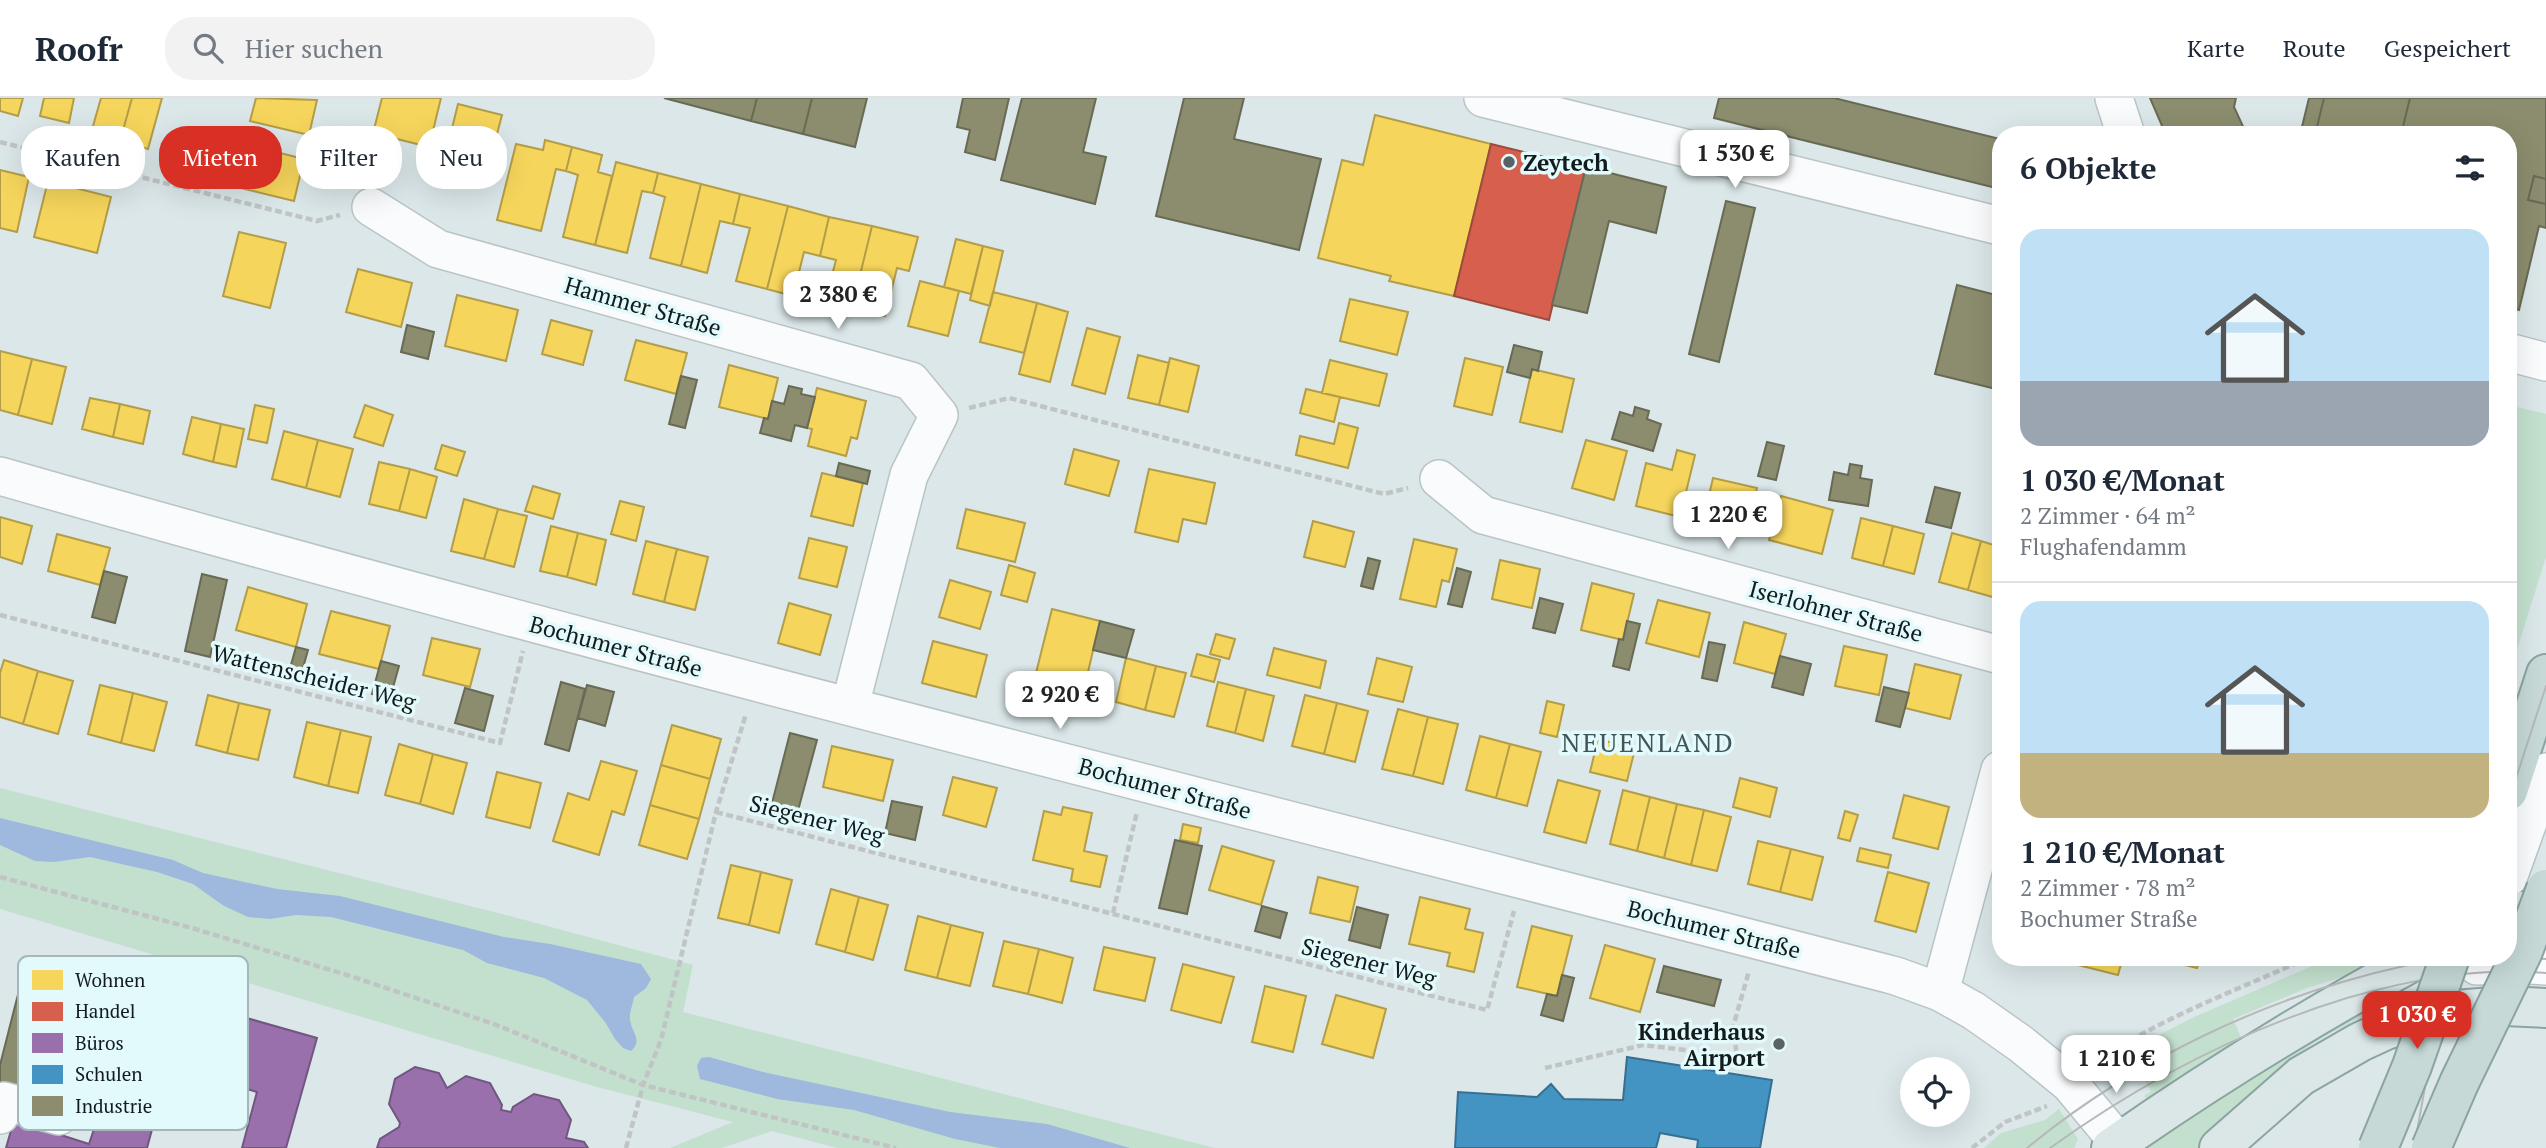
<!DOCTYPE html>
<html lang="de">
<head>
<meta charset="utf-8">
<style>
  :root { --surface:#fff; --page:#f2f2f3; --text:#1f2937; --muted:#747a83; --line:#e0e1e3; --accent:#d93025 }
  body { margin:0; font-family:"PT Serif",serif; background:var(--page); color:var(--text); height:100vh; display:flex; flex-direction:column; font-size:26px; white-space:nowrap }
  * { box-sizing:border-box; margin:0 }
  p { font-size:23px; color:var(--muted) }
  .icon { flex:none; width:38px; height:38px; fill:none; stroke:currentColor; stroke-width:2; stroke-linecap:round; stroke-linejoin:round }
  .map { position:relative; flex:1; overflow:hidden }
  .side { position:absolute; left:1992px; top:28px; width:525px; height:840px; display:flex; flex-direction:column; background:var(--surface); border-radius:28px; box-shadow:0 7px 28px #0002 }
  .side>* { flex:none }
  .top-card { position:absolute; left:21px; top:28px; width:665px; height:63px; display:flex; gap:14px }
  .buttons { position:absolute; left:1900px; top:959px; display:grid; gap:14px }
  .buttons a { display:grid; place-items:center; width:70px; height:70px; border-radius:50%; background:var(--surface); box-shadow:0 7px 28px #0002; font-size:35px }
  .price { position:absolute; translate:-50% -60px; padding:0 16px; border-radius:14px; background:#fff; color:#222; font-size:23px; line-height:46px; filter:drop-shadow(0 2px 4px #0008) }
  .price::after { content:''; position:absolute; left:50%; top:42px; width:21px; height:16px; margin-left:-10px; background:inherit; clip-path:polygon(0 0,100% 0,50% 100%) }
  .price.on { background:var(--accent); color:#fff }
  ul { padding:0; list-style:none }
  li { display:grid; align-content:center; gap:14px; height:371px; padding:0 28px }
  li+li { border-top:2px solid var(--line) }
  li span { display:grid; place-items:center; height:217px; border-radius:21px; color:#555 }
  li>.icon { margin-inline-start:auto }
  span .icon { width:126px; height:126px; fill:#fffc; stroke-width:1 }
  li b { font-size:30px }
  h2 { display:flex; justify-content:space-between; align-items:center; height:84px; padding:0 28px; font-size:30px }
  .tag { padding:0 24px; border-radius:28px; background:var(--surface); box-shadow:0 7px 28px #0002; font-size:24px; line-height:63px }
  .tag.on { background:var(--accent); color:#fff }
  header { display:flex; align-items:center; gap:42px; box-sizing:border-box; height:98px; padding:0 35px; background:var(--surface); border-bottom:2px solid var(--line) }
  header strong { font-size:33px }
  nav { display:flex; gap:38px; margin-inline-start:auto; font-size:24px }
  .search { width:490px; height:63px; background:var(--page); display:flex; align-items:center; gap:18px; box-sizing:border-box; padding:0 24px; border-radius:28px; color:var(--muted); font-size:26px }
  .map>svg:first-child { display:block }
  .green { fill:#c3e0ce }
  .water { fill:#9eb8de }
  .homes { fill:#f6d55c; stroke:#b29d49; stroke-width:2 }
  .shops { fill:#d6604d; stroke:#9c4b3e; stroke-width:2 }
  .offices { fill:#9970ab; stroke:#715680; stroke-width:2 }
  .schools { fill:#4393c3; stroke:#356f91; stroke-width:2 }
  .industry { fill:#8c8c6e; stroke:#686a55; stroke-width:2 }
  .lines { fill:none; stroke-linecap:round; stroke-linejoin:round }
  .minor-casing { stroke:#bac4c5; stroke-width:40 }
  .major-casing { stroke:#8ba4a2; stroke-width:42 }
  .highway-casing { stroke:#8ba4a2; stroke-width:42 }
  .path { stroke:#c0c4c4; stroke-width:4.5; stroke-dasharray:7 3.5; stroke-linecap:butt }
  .minor { stroke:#fafbfc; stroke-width:37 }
  .major { stroke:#dae7e6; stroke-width:38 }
  .highway { stroke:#c6d9d6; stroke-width:38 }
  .tram { stroke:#b5b8b9; stroke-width:2 }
  .highway-bridge-casing { stroke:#8ba4a2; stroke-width:42; stroke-linecap:butt }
  .highway-bridge { stroke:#c6d9d6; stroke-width:38 }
  .poi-dot { fill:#596264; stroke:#e2fafc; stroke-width:2.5 }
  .labels { text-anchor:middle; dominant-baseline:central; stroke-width:7; stroke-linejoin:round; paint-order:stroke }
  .poi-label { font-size:23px; font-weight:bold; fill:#131b1c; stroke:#e2fafc; text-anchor:start }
  .street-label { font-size:23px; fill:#131b1c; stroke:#e2fafc }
  .quarter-label { font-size:26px; letter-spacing:2px; fill:#415558; stroke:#e2fafc }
  .key { fill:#e2fafc; stroke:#a4b7b9; stroke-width:2 }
  .key-label { font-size:19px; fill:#131b1c }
</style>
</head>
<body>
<header>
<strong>Roofr</strong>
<div class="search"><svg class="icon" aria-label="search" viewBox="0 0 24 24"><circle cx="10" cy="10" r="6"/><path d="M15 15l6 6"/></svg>Hier suchen</div>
<nav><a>Karte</a><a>Route</a><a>Gespeichert</a></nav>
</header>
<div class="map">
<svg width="2546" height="1050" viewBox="0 0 2546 1050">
  <rect width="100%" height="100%" fill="#dbe7e9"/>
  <path class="green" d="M2508 307 2546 316V459L2508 580Z
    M0 690 510 818 693 867 683 914 1215 1050H837L772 1033 722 1050H670L733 1024 597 989 0 811Z
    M2333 859H2391L2371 870 2307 890 2233 921 2243 944 2151 1003 2144 998 2151 993 2134 966 2118 974 2113 964 2124 955 2192 920Z
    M2380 901 2382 909C2353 924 2323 937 2297 957 2261 984 2230 1018 2198 1050H2139L2163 1032Z
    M2059 1011 2078 1041 2074 1050H1984L2001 1035 2045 1022Z"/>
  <path class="water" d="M0 720 173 762 203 775 277 791 340 798 504 839 550 846 641 866 651 881 646 890 634 899C633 906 629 915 630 922 632 935 643 942 631 953L623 950 615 941 605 924 587 902 544 880 487 865 463 852 331 819 296 817 270 821 248 819 224 808 193 786 157 774 90 759 54 764 35 763 0 747Z
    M709 959 763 974 950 1014 1047 1026 1130 1050H1000L955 1041 854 1012 777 1001 700 981 697 968 701 960Z"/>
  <path class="homes" d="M0 0H23L18 18 0 13Z
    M44 0H74L69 25 40 18Z
    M101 0H132L120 43 91 35Z
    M132 0H162L148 51 120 43Z
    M256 0 317 2 309 37 250 23Z
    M382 0H441L429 49 373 35Z
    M458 6 502 17 486 78 443 67Z
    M1375 17 1491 46 1454 198 1389 183 1391 178 1318 160 1342 62 1363 67Z
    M545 42 572 49 566 73 556 71 541 133 497 122 516 46 543 52Z
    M248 47 304 61 294 103 237 89Z
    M572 49 602 57 598 74 612 78 595 147 563 139 578 77 566 73Z
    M616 64 658 75 653 95 642 93 627 155 595 147Z
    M0 72 29 79 17 134 0 130Z
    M658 75 701 86 681 168 650 160 665 99 653 95Z
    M48 83 111 99 97 155 34 139Z
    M701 86 740 96 733 126 720 123 707 175 681 168Z
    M740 96 788 108 767 191 736 183 750 130 733 126Z
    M788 108 829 119 820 158 804 154 793 198 767 191Z
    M829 119 872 128 852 210 825 203 836 162 820 158Z
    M872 128 918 139 909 173 897 170 885 218 852 210Z
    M239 134 286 145 270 210 223 198Z
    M956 141 983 148 971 196 944 189Z
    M983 148 1003 153 990 208 970 202Z
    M358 171 412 185 401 229 346 214Z
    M920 183 959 193 948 238 908 228Z
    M993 194 1037 205 1024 255 980 244Z
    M457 197 518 212 506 263 445 248Z
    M1350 201 1408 214 1397 257 1340 243Z
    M1037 205 1068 214 1050 284 1019 276Z
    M551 222 592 233 583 267 542 256Z
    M1087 230 1120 239 1105 296 1072 287Z
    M636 242 687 255 676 296 625 282Z
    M0 253 32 261 18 317 0 312Z
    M1138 257 1169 265 1159 307 1128 300Z
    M1170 260 1199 268 1188 314 1159 307Z
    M1465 260 1503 269 1492 317 1454 308Z
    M32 261 66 269 52 326 18 317Z
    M1330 262 1387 276 1379 308 1322 295Z
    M729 267 778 280 768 321 719 309Z
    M1532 271 1574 281 1562 334 1520 324Z
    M817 290 866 303 857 341 851 339 846 358 808 348 812 331 807 330Z
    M1306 291 1340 299 1334 324 1300 315Z
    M90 300 120 306 113 339 82 331Z
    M120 306 150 313 143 346 113 339Z
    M255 307 274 311 267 345 248 341Z
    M365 307 393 317 383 348 354 339Z
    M192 319 221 326 213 364 183 356Z
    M1339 325 1358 330 1348 370 1296 357 1300 338 1334 346Z
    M221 326 244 331 236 369 213 364Z
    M284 333 318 342 306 390 272 381Z
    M318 342 353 351 340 399 306 390Z
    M1586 342 1627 353 1614 402 1572 390Z
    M442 347 465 354 457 378 435 371Z
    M1074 351 1119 363 1109 398 1065 386Z
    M1677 352 1695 357 1680 419 1636 408 1646 365 1672 372Z
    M379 364 410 371 399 413 369 406Z
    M410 371 437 379 426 420 399 413Z
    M1149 371 1215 385 1206 426 1183 421 1178 444 1135 434Z
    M822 375 863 385 853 428 811 418Z
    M1713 380 1757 390 1747 433 1703 423Z
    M533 388 560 396 553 421 525 413Z
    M1781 398 1833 412 1822 456 1769 442Z
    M464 401 498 411 484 461 451 453Z
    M620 403 644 409 636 443 611 436Z
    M498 411 527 418 514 469 484 461Z
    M966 411 1025 425 1015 464 957 450Z
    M0 419 32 428 22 466 0 459Z
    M1861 420 1893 428 1883 468 1852 460Z
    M1313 423 1354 434 1345 469 1304 459Z
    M551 428 578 435 567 479 540 473Z
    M1893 428 1924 436 1914 476 1883 468Z
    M578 435 606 442 596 487 567 479Z
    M1952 435 1981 443 1968 492 1939 484Z
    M57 436 110 450 100 487 48 473Z
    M809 440 847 449 837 489 799 480Z
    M1414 441 1457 451 1449 484 1442 482 1436 509 1400 501Z
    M646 443 677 451 664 504 633 496Z
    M1981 443 2000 449V486L1996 500 1968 492Z
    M677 451 708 459 695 512 664 504Z
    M1500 462 1540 471 1532 510 1492 501Z
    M1009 467 1035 475 1027 504 1001 497Z
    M950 482 991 494 980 531 939 519Z
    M1592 485 1634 496 1623 542 1581 532Z
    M248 489 307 506 296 549 236 532Z
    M1658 502 1710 515 1699 559 1646 545Z
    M789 505 831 517 820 557 778 545Z
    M1052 511 1100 523 1084 591 1035 579Z
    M331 513 390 528 379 571 319 556Z
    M1744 524 1786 536 1775 576 1734 565Z
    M1216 536 1235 541 1229 561 1210 556Z
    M432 540 480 551 470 589 423 577Z
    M933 543 987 557 976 599 922 585Z
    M1844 548 1887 557 1879 597 1835 588Z
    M1274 550 1326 563 1320 590 1267 577Z
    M1197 556 1220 562 1214 584 1191 578Z
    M1126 560 1156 568 1145 612 1116 604Z
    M1377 560 1412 569 1403 604 1368 596Z
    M4 562 38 573 23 626 0 619V575Z
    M1915 566 1961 577 1950 621 1905 610Z
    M1156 568 1186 575 1174 619 1145 612Z
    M38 573 73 583 58 636 23 626Z
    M1218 584 1246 591 1235 635 1207 628Z
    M100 587 133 595 121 645 88 636Z
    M1246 591 1274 598 1263 643 1235 635Z
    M133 595 167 604 154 653 121 645Z
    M208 597 239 605 227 655 196 647Z
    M1305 597 1337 605 1324 656 1292 648Z
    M1547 603 1564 607 1557 639 1540 635Z
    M239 605 270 612 258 662 227 655Z
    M1337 605 1368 613 1355 664 1324 656Z
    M1398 611 1428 619 1413 678 1382 671Z
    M1428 619 1458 626 1443 686 1413 678Z
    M307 624 341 632 328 688 294 679Z
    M672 627 721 641 710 681 661 667Z
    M341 632 371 639 358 695 328 688Z
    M1480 638 1510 646 1496 700 1466 692Z
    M1598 641 1635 651 1627 683 1590 674Z
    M399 646 433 656 420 706 385 697Z
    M1510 646 1541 654 1527 708 1496 700Z
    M832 648 893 662 883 703 823 689Z
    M433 656 467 665 453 716 420 706Z
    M601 663 637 673 624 717 612 713 599 757 553 743 568 695 589 702Z
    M661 667 710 681 699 721 650 707Z
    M497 674 541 685 530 730 486 719Z
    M953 679 997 690 986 729 943 717Z
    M1740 680 1777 690 1770 719 1733 709Z
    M1558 682 1600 693 1586 745 1544 734Z
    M1623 692 1650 699 1637 753 1610 746Z
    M1904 697 1949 709 1938 751 1893 740Z
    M1650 699 1677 706 1664 760 1637 753Z
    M1677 706 1704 712 1691 767 1664 760Z
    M650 707 699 721 687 761 639 747Z
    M1063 709 1092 715 1084 753 1107 758 1100 789 1071 783 1073 771 1033 762 1044 713 1061 717Z
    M1704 712 1731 719 1717 773 1691 767Z
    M1845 713 1858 717 1850 743 1838 740Z
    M1183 726 1201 730 1198 745 1180 742Z
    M1758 743 1791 751 1780 794 1748 786Z
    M1222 748 1274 763 1261 807 1209 792Z
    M1860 750 1891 757 1888 770 1857 763Z
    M1791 751 1823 759 1812 802 1780 794Z
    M731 767 761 774 749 827 718 820Z
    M761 774 792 782 779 835 749 827Z
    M1888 774 1929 785 1916 834 1875 823Z
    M1318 779 1358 789 1350 824 1310 815Z
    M831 791 859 799 845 854 816 846Z
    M859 799 888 807 873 862 845 854Z
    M1420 799 1470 811 1465 831 1483 835 1474 874 1447 868 1450 855 1409 846Z
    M918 818 951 827 937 880 905 872Z
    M951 827 983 835 970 888 937 880Z
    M1532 828 1572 838 1557 898 1517 889Z
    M1004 843 1039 851 1028 896 993 888Z
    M1605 847 1655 861 1640 914 1590 900Z
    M1104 849 1155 860 1145 903 1094 892Z
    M1039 851 1073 860 1062 905 1028 896Z
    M2075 859H2123L2118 877 2074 866Z
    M2154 859H2227L2226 866 2200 860 2197 870Z
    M1183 866 1234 879 1221 925 1171 912Z
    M1265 888 1306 898 1293 954 1252 944Z
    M1336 897 1386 911 1373 960 1322 946Z"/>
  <path class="shops" d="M1491 46 1586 69 1549 222 1454 198Z"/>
  <path class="offices" d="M133 901 183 917 147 1050H6L14 1022 89 1046 116 965Z
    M215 911 317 940 286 1050H242L257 994 197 976Z
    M415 969 439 975 447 990 466 978 490 985 502 1007 501 1012 511 1014 513 1009 534 996 559 1002 571 1022 566 1040 584 1044 588 1050H377L380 1041 399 1029 400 1025 389 1006 395 981Z"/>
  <path class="schools" d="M1627 959 1772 982 1760 1050H1697L1698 1042 1660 1035 1656 1050H1455L1458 994 1537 999 1551 986 1564 1001 1623 1002Z"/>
  <path class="industry" d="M664 0H757L751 23Z
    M757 0H812L803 36 751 23Z
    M812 0H867L855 49 803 36Z
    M963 0H1009L995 62 965 54 970 32 957 29Z
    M1022 0H1096L1083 54 1106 59 1095 106 1001 82Z
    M1184 0H1244L1234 41 1321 61 1299 152 1156 118Z
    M1719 0H1834L2000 41V91L1714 20Z
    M2150 0H2236L2234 9 2247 37H2166Z
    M2309 0H2324L2315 37H2300Z
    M2324 0H2410L2401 37H2315Z
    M2410 0H2546V81L2534 78 2528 102 2546 106V130L2539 128 2519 212 2508 209V37H2401Z
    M1586 69 1666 89 1656 135 1609 123 1587 215 1552 207Z
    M2534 78 2546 81V106L2528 102Z
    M1726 103 1755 110 1719 264 1689 256Z
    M1957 187 2000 198V292L1935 276Z
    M407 227 434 234 428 261 401 254Z
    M1514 247 1542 254 1538 273 1532 271 1530 280 1507 274Z
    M681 278 697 282 685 330 669 326Z
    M789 288 802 291 801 296 815 299 807 330 795 327 791 343 760 335 764 320 768 321 772 303 784 306Z
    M1635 309 1649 313 1647 321 1661 326 1653 353 1612 341 1620 314 1633 318Z
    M1767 344 1784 348 1776 382 1758 378Z
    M839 365 870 373 867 386 836 378Z
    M1850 366 1862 368 1860 380 1872 382 1868 408 1829 402 1834 374 1848 377Z
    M1935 389 1960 395 1951 430 1926 424Z
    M1368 460 1380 463 1373 491 1361 488Z
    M1457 470 1471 474 1462 509 1448 506Z
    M104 473 127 479 115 525 92 519Z
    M202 476 227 482 210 559 185 553Z
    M1540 500 1563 506 1555 535 1533 530Z
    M1100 523 1134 532 1126 560 1093 552Z
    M1627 523 1640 526 1629 572 1613 568 1619 541 1623 542Z
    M1709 544 1725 547 1717 583 1702 580Z
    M296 549 308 552 301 577 289 574Z
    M1780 558 1811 566 1803 597 1772 589Z
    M381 563 399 568 390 600 372 596Z
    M561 584 585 591 569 653 545 646Z
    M587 587 614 594 605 628 578 620Z
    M1884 589 1909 595 1900 629 1876 623Z
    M465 590 493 598 484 633 455 625Z
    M790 635 817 642 796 720 770 713Z
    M892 703 922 709 915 742 885 735Z
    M1175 742 1202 748 1187 816 1159 810Z
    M1262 808 1287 815 1280 840 1255 833Z
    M1357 809 1388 817 1380 850 1349 842Z
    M1664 868 1721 882 1714 908 1657 894Z
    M25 869 133 901 101 1014 0 985V967Z
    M1562 877 1574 880 1563 923 1541 917 1547 896 1557 898Z"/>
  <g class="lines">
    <g class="minor-casing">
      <path id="minor" d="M1483 0 2000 128
        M2114 0 2126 37
        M371 109 438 151 911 283 939 317 909 377 850 608
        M2508 254 2546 264
        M0 378C629 558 1264 714 1896 878L1940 894 1974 913 2021 946 2070 986 2119 1045
        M1439 381 1483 417 2000 557
        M2508 780 2546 674
        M2477 868 2512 866 2546 868
        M1940 894 2000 672
        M0 1017 4 1003 59 1018"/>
    </g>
    <g class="major-casing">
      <path id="major" d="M2508 817 2522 813H2546
        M2111 1050C2211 980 2314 917 2421 859
        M2219 1050 2301 978 2360 944 2386 932 2443 913 2505 908 2546 910"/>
    </g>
    <g class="highway-casing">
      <path id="highway" d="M2508 693 2546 576"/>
    </g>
    <path class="path" d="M0 44 317 123 340 117
      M969 310 1009 300 1384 396 1408 390
      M0 517 500 645 523 553
      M716 714 1487 912 1514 813
      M0 779 192 830 347 877 494 926 643 987 896 1050
      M1113 815 1137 714
      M2095 965C2157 921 2240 891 2310 859
      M1545 970 1643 947 1737 958 1733 929 1749 873
      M626 1050 643 987 661 942 716 714 746 616
      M1972 1050 2005 1024 2047 1008"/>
    <use href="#minor" class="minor"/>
    <use href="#major" class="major"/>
    <use href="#highway" class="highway"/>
    <path class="tram" d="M2508 705 2546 588
      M2508 859 2546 861
      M2027 1050C2134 962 2268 898 2404 868 2429 863 2454 862 2479 859
      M2050 1050C2142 984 2239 933 2347 900 2413 881 2477 869 2546 875
      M2414 1050 2430 961 2455 869"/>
    <g class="highway-bridge-casing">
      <path id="highway-bridge" d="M2378 1050 2412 968 2450 859
        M2431 1050 2459 985 2523 853 2546 791"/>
    </g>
    <use href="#highway-bridge" class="highway-bridge"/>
  </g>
  <g class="poi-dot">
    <circle cx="1509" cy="64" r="7"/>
    <circle cx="1779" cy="946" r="7"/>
  </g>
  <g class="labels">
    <g class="poi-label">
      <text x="1523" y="64">Zeytech</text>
      <text x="1765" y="933" text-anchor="end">Kinderhaus<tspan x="1765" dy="26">Airport</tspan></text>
    </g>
    <g class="street-label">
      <text transform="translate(643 208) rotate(16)">Hammer Straße</text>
      <text transform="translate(1836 513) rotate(15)">Iserlohner Straße</text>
      <text transform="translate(616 548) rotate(15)">Bochumer Straße</text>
      <text transform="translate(314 579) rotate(14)">Wattenscheider Weg</text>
      <text transform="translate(1165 690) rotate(15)">Bochumer Straße</text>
      <text transform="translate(817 721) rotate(14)">Siegener Weg</text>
      <text transform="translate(1714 831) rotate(14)">Bochumer Straße</text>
      <text transform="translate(1369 864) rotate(14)">Siegener Weg</text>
    </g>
    <g class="quarter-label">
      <text x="1648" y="644">NEUENLAND</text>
    </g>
  </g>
  <rect x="18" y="858" width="230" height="174" rx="10" class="key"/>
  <rect x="32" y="872" width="31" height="20" fill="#f6d55c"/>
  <rect x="32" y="904" width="31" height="19" fill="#d6604d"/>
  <rect x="32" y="935" width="31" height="20" fill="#9970ab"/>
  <rect x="32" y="967" width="31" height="19" fill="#4393c3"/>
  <rect x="32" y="998" width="31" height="20" fill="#8c8c6e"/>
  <g class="key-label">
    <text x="75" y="889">Wohnen</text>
    <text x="75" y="920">Handel</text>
    <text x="75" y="952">Büros</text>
    <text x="75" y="983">Schulen</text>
    <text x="75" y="1015">Industrie</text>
  </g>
</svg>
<div class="buttons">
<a><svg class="icon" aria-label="locate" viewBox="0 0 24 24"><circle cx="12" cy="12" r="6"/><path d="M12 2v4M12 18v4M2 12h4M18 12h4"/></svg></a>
</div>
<b class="price" style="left:1735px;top:92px">1 530 €</b>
<b class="price" style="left:838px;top:233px">2 380 €</b>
<b class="price" style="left:1728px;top:453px">1 220 €</b>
<b class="price" style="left:1060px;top:633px">2 920 €</b>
<b class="price on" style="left:2417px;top:953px">1 030 €</b>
<b class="price" style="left:2116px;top:997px">1 210 €</b>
<div class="top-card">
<a class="tag">Kaufen</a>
<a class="tag on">Mieten</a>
<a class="tag">Filter</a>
<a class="tag">Neu</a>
</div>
<section class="side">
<h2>6 Objekte<svg class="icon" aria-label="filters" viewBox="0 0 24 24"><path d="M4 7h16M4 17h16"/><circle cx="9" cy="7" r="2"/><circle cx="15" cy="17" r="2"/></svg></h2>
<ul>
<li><span style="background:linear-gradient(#bfe0f5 70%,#9aa5b1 0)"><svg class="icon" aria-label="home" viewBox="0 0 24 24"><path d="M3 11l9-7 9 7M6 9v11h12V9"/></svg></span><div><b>1 030 €/Monat</b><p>2 Zimmer · 64 m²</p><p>Flughafendamm</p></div></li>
<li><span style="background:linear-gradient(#bfe0f5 70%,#c2b280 0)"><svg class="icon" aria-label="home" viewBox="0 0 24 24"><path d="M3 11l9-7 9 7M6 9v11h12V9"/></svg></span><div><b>1 210 €/Monat</b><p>2 Zimmer · 78 m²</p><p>Bochumer Straße</p></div></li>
</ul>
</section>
</div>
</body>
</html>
